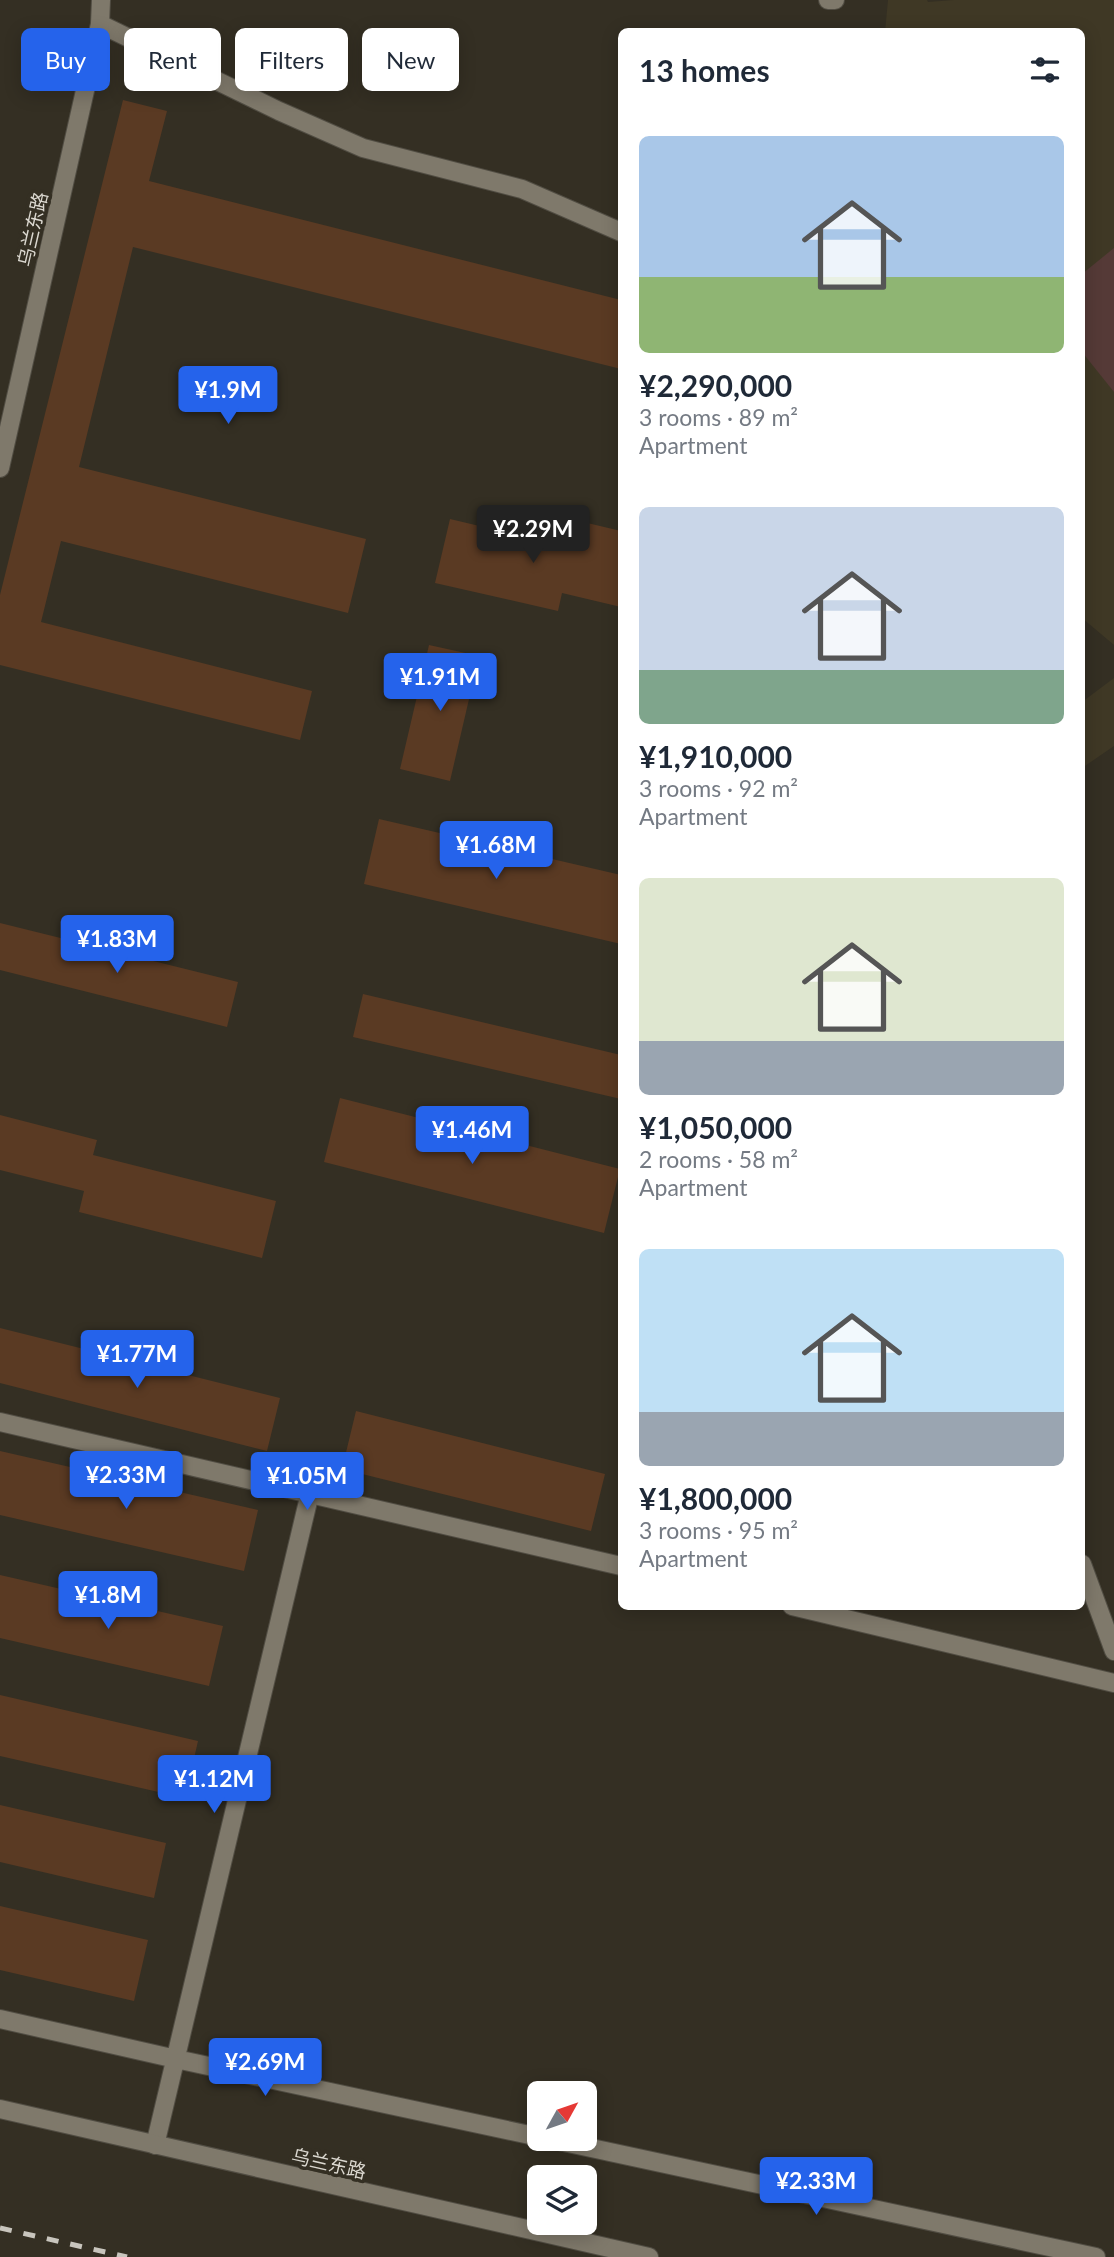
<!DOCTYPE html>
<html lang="en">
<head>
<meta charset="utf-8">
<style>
  :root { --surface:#fff; --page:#f6f6f7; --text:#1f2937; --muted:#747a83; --accent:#2563eb }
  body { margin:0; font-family:Lato,"Noto Sans SC",sans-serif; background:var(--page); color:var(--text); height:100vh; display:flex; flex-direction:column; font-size:26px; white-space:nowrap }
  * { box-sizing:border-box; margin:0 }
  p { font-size:23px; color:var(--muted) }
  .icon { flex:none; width:38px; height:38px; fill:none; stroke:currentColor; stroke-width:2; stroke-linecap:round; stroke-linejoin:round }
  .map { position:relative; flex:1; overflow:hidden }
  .side { position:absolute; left:618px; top:28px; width:467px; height:1582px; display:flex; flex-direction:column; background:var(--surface); border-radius:10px; box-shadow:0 4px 18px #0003 }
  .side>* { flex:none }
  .hud { position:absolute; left:21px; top:28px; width:492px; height:63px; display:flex; gap:14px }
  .needle { width:46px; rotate:50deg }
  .tools { position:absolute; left:527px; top:2081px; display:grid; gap:14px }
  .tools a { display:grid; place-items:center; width:70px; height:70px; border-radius:10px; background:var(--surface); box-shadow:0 4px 18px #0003; font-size:35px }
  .price { position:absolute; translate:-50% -60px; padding:0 16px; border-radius:7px; background:var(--accent); color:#fff; font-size:23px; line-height:46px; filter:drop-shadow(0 2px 4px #0008) }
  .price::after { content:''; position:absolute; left:50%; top:42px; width:21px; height:16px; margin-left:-10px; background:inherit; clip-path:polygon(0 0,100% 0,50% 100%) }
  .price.active { background:#222; color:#fff }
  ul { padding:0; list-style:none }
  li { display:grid; align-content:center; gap:14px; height:371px; padding:0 21px }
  li span { display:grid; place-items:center; height:217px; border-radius:10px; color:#555 }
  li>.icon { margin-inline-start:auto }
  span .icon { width:126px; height:126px; fill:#fffc; stroke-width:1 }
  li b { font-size:30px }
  h2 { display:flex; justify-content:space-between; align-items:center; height:84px; padding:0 21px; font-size:30px }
  .pill { padding:0 24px; border-radius:10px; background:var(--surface); box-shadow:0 4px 18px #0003; font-size:24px; line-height:63px }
  .pill.active { background:var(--accent); color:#fff }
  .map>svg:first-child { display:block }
  .built { fill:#3f3825 }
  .green { fill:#553a37 }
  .building { fill:#5a3a23 }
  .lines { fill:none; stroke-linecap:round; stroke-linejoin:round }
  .minor-casing { stroke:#514d43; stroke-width:20 }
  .tertiary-casing { stroke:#514d43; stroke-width:20 }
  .minor { stroke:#7f796b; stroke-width:18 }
  .tertiary { stroke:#7f796b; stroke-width:18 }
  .rail { stroke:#c8c5bd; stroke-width:5; stroke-dasharray:12 12; stroke-linecap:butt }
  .labels { text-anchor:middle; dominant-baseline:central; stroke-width:7; stroke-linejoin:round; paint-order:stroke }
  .street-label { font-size:19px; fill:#dbd8d0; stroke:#342f23 }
</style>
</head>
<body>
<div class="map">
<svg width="1114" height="2257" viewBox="0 0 1114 2257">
  <rect width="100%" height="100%" fill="#342f23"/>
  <path class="built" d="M888 0H927L928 2 954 0H1114V645L1082 618V32H885Z
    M1114 678V746L1082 768V702Z"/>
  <path class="green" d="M1114 248V392L1082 352V274Z"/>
  <path class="building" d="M123 100 167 111 149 181 621 300V369L133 247 79 467 366 539 348 613 61 541 41 622 312 691 300 740 0 665V595Z
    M450 519 573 548 579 521 621 531V607L562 593 558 611 435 583Z
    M429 645 479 656 450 781 400 769Z
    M379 819 621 875V944L364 884Z
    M0 923 238 982 227 1027 0 970Z
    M363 994 621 1055V1099L353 1037Z
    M340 1098 620 1169 604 1233 324 1162Z
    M0 1115 97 1140 93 1155 276 1201 262 1258 79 1212 84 1191 0 1170Z
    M0 1328 280 1398 267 1451 0 1383Z
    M356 1411 605 1474 591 1531 342 1469Z
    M0 1451 258 1510 244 1571 0 1515Z
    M0 1575 223 1626 209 1686 0 1638Z
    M0 1695 198 1741 185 1798 0 1756Z
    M0 1805 166 1843 154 1898 0 1862Z
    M0 1906 148 1940 134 2001 0 1970Z"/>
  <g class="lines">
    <g class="minor-casing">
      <path id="minor" d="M828 0H835
        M100 24 279 111 363 148 522 189 621 232
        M0 1422 621 1566
        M1082 1564 1114 1651
        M792 1606 1114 1683
        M0 2019 176 2059 539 2137
        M545 2138 1096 2257
        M155 2145 310 1493"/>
    </g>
    <g class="tertiary-casing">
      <path id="tertiary" d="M0 468 100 24 101 0
        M0 2109 649 2257"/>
    </g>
    <use href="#minor" class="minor"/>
    <use href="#tertiary" class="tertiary"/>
    <path class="rail" d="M0 2228 127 2257"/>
  </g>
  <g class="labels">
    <g class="street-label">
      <text transform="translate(32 229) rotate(-77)">乌兰东路</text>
      <text transform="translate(329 2163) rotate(13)">乌兰东路</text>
    </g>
  </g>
</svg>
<div class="tools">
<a><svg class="needle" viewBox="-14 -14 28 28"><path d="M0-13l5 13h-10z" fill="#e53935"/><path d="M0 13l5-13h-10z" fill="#747a83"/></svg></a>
<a><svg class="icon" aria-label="layers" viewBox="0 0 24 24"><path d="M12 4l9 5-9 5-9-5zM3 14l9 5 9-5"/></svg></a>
</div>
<b class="price" style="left:228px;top:426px">¥1.9M</b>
<b class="price active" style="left:533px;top:565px">¥2.29M</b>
<b class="price" style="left:440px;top:713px">¥1.91M</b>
<b class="price" style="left:496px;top:881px">¥1.68M</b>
<b class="price" style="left:117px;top:975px">¥1.83M</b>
<b class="price" style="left:472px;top:1166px">¥1.46M</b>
<b class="price" style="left:137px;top:1390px">¥1.77M</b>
<b class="price" style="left:126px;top:1511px">¥2.33M</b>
<b class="price" style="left:307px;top:1512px">¥1.05M</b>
<b class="price" style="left:108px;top:1631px">¥1.8M</b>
<b class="price" style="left:214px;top:1815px">¥1.12M</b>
<b class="price" style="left:265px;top:2098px">¥2.69M</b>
<b class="price" style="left:816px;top:2217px">¥2.33M</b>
<div class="hud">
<a class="pill active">Buy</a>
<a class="pill">Rent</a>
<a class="pill">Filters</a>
<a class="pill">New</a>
</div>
<section class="side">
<h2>13 homes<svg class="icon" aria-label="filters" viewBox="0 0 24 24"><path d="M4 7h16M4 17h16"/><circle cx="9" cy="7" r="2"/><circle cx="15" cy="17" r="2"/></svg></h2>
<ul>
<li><span style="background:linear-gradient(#a9c7e8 65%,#8fb573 0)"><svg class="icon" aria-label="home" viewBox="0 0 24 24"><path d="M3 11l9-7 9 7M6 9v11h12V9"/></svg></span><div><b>¥2,290,000</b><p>3 rooms · 89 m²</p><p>Apartment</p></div></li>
<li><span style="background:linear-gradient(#c9d6e8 75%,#7fa58c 0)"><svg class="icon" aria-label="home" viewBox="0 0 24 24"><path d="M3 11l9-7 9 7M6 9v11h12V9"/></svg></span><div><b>¥1,910,000</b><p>3 rooms · 92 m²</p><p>Apartment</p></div></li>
<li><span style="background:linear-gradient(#dfe7d0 75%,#9aa5b1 0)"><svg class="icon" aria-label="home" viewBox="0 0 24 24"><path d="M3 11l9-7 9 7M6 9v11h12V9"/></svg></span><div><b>¥1,050,000</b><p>2 rooms · 58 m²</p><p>Apartment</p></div></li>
<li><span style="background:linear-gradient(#bfe0f5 75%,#9aa5b1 0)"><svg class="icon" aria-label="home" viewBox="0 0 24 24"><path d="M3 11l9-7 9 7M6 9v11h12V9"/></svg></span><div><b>¥1,800,000</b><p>3 rooms · 95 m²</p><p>Apartment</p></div></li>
</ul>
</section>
</div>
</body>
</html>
